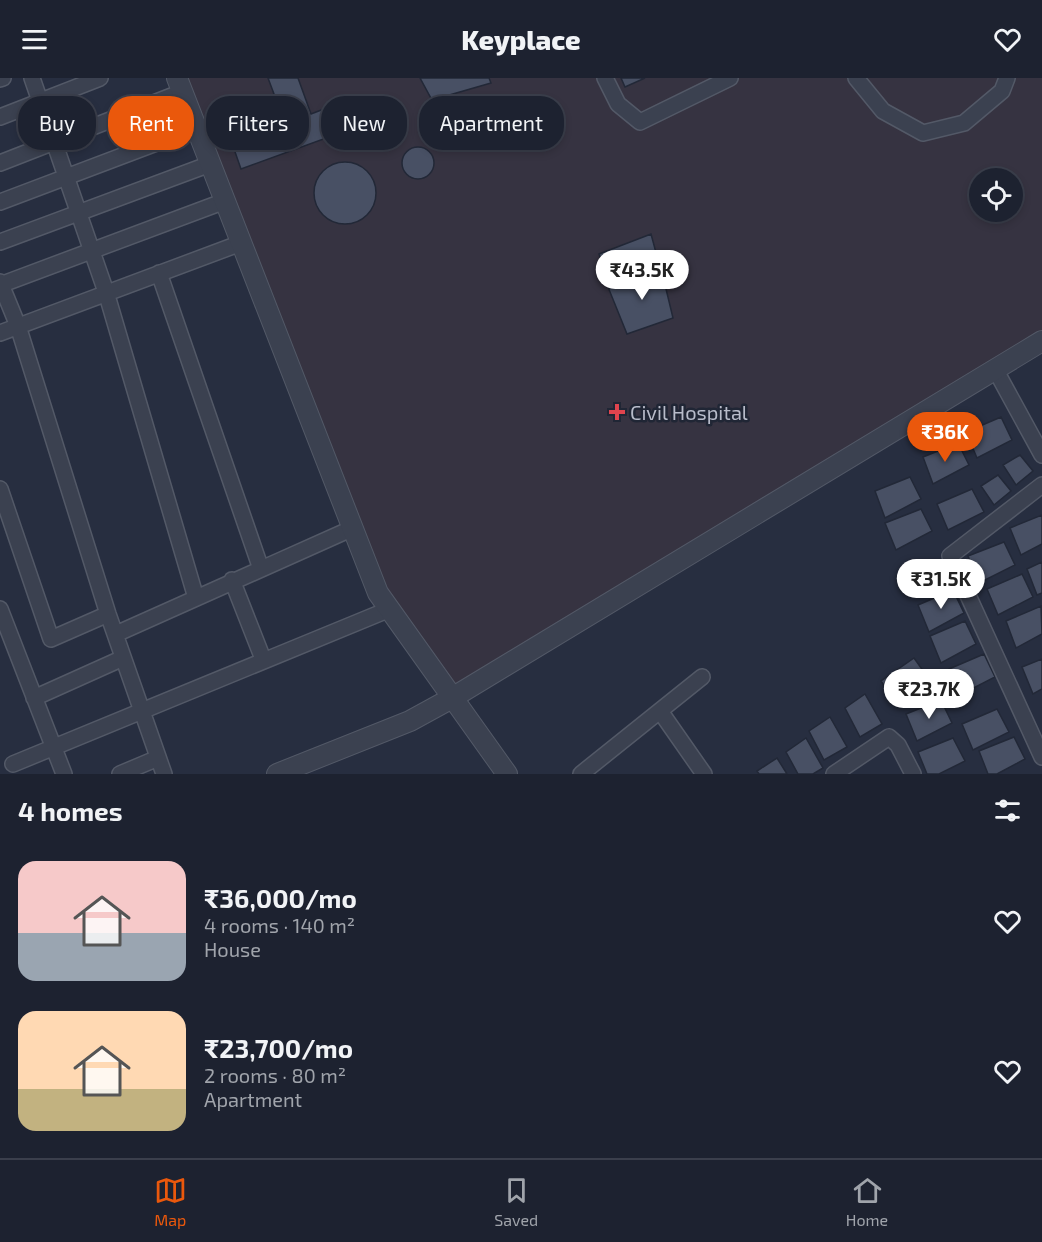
<!DOCTYPE html>
<html lang="en">
<head>
<meta charset="utf-8">
<style>
  :root { --surface:#1d2230; --page:#2a2f3c; --text:#f1f3f6; --muted:#a0a4ab; --line:#3b3f4c; --accent:#ea580c }
  body { margin:0; font-family:"Exo 2",sans-serif; background:var(--page); color:var(--text); height:100vh; display:flex; flex-direction:column; font-size:22px; white-space:nowrap }
  * { box-sizing:border-box; margin:0 }
  p { font-size:20px; color:var(--muted) }
  .icon { flex:none; width:33px; height:33px; fill:none; stroke:currentColor; stroke-width:2; stroke-linecap:round; stroke-linejoin:round }
  .map { position:relative; height:696px; overflow:hidden }
  .side { display:flex; flex-direction:column; background:var(--surface); flex:1 }
  .side>* { flex:none }
  .banner { position:absolute; left:18px; top:18px; width:600px; height:54px; display:flex; gap:12px }
  .tools { position:absolute; left:969px; top:90px; display:grid; gap:12px }
  .tools a { display:grid; place-items:center; width:54px; height:54px; border-radius:50%; background:var(--surface); box-shadow:0 3px 9px #0003,0 0 0 2px var(--line); font-size:30px }
  .price { position:absolute; translate:-50% -51px; padding:0 14px; border-radius:21px; background:#fff; color:#222; font-size:20px; line-height:39px; filter:drop-shadow(0 2px 3px #0008) }
  .price::after { content:''; position:absolute; left:50%; top:36px; width:18px; height:14px; margin-left:-9px; background:inherit; clip-path:polygon(0 0,100% 0,50% 100%) }
  .price.active { background:var(--accent); color:#fff }
  ul { padding:0; list-style:none }
  li { display:flex; align-items:center; gap:18px; height:150px; padding:0 18px }
  li span { display:grid; place-items:center; flex:none; width:168px; height:120px; border-radius:18px; color:#555 }
  li>.icon { margin-inline-start:auto }
  span .icon { width:72px; height:72px; fill:#fffc; stroke-width:1 }
  li b { font-size:26px }
  h2 { display:flex; justify-content:space-between; align-items:center; height:72px; padding:0 18px; font-size:26px }
  .chip { padding:0 21px; border-radius:24px; background:var(--surface); box-shadow:0 3px 9px #0003,0 0 0 2px var(--line); font-size:21px; line-height:54px }
  .chip.active { background:var(--accent); color:#fff }
  header { display:flex; justify-content:space-between; align-items:center; height:78px; padding:0 18px; background:var(--surface); font-size:27px; font-weight:800 }
  .dock { display:flex; justify-content:space-around; align-items:center; height:84px; border-top:2px solid var(--line); background:var(--surface); font-size:16px; color:var(--muted) }
  .dock a { display:grid; justify-items:center; gap:3px }
  .dock .active { color:var(--accent) }
  .map>svg:first-child { display:block }
  .medical { fill:#363341; fill-rule:evenodd }
  .building { fill:#485064; stroke:#222837; stroke-width:1.5 }
  .lines { fill:none; stroke-linecap:round; stroke-linejoin:round }
  .minor-casing { stroke:#535967; stroke-width:18 }
  .tertiary-casing { stroke:#535967; stroke-width:22 }
  .minor { stroke:#3b4150; stroke-width:15 }
  .tertiary { stroke:#3b4150; stroke-width:20 }
  .health-dot { fill:#e0444e; stroke:#202635; stroke-width:2 }
  .labels { text-anchor:middle; dominant-baseline:central; stroke-width:5; stroke-linejoin:round; paint-order:stroke }
  .poi-label { font-size:20px; fill:#b8bcca; stroke:#202635; text-anchor:start }
</style>
</head>
<body>
<header><svg class="icon" aria-label="menu" viewBox="0 0 24 24"><path d="M4 6h16M4 12h16M4 18h16"/></svg>Keyplace<svg class="icon" aria-label="heart" viewBox="0 0 24 24"><path d="M12 20l-8-8c-3-5 5-10 8-4 3-6 11-1 8 4z"/></svg></header>
<div class="map">
<svg width="1042" height="696" viewBox="0 0 1042 696">
  <rect width="100%" height="100%" fill="#272e40"/>
  <path class="medical" d="M178 0H1042V263L452 620 378 503ZM980 100H1012V134H980Z"/>
  <path class="building" d="M268 0H298L311 36 355 19 359 28 367 25 373 43 241 91 234 71 244 67 240 57 291 38 295 49 297 48 293 37 283 40Z
    M420 0H489L491 5 432 22Z
    M621 0H645L625 9Z
    M402 85a16 16 0 1 1 32 0a16 16 0 1 1-32 0Z
    M314 115a31 31 0 1 1 62 0a31 31 0 1 1-62 0Z
    M651 156 658 182 606 197 599 176Z
    M661 190 673 240 627 256 608 209Z
    M1001 339 1012 362 977 380 966 354Z
    M958 365 969 387 933 406 923 379Z
    M1020 377 1033 393 1016 407 1003 387Z
    M998 397 1011 413 994 427 981 408Z
    M910 399 921 421 885 440 875 413Z
    M972 411 984 434 948 452 937 426Z
    M921 431 932 453 896 472 885 445Z
    M1042 437V466L1021 477 1010 450Z
    M1004 464 1015 487 979 505 968 478Z
    M1042 484V515L1037 517 1027 491Z
    M1022 496 1033 519 998 537 987 511Z
    M953 512 964 535 929 554 918 527Z
    M1041 528 1042 556 1016 570 1006 543Z
    M965 543 976 566 941 585 930 558Z
    M984 576 995 599 960 617 949 591Z
    M914 580 929 601 896 625 881 603Z
    M1042 581V611L1033 616 1022 589Z
    M865 616 882 646 860 659 845 630Z
    M941 622 952 645 917 663 906 636Z
    M997 631 1009 654 973 672 962 646Z
    M830 639 847 669 824 682 809 653Z
    M1014 659 1025 681 997 696H988L979 673Z
    M806 660 823 690 813 696H798L786 674Z
    M953 660 965 683 939 696H927L918 674Z
    M777 680 787 696H759L757 693Z"/>
  <g class="lines">
    <g class="minor-casing">
      <path id="minor" d="M32 0 106 214 196 520
        M605 0 618 26 640 44 730 0
        M856 0 883 33 923 55 964 45 1002 13 1007 0
        M0 1 3 0
        M0 39 100 0
        M0 85 182 14
        M0 124 196 50
        M0 164 210 86
        M159 195 261 491
        M0 204 18 248 108 536 164 696
        M0 207 225 123
        M0 255 241 165
        M995 291 1042 377
        M1042 407 950 478 1042 679
        M0 411 51 561 108 536
        M232 502 263 581
        M0 531 64 696
        M116 556 353 450
        M34 620 123 580
        M660 633 704 696
        M13 686 390 531
        M120 696 158 680
        M581 696 702 599
        M834 696 889 659 898 667 913 696"/>
    </g>
    <g class="tertiary-casing">
      <path id="tertiary" d="M177 0 378 515 507 696
        M277 696 410 643 452 620 1042 263"/>
    </g>
    <use href="#minor" class="minor"/>
    <use href="#tertiary" class="tertiary"/>
  </g>
  <path class="health-dot" d="M614 325h6v6h6v6h-6v6h-6v-6h-6v-6h6z"/>
  <g class="labels">
    <g class="poi-label">
      <text x="630" y="334">Civil Hospital</text>
    </g>
  </g>
</svg>
<div class="tools">
<a><svg class="icon" aria-label="locate" viewBox="0 0 24 24"><circle cx="12" cy="12" r="6"/><path d="M12 2v4M12 18v4M2 12h4M18 12h4"/></svg></a>
</div>
<b class="price" style="left:642px;top:223px">₹43.5K</b>
<b class="price active" style="left:945px;top:385px">₹36K</b>
<b class="price" style="left:941px;top:532px">₹31.5K</b>
<b class="price" style="left:929px;top:642px">₹23.7K</b>
<div class="banner">
<a class="chip">Buy</a>
<a class="chip active">Rent</a>
<a class="chip">Filters</a>
<a class="chip">New</a>
<a class="chip">Apartment</a>
</div>
</div>
<section class="side">
<h2>4 homes<svg class="icon" aria-label="filters" viewBox="0 0 24 24"><path d="M4 7h16M4 17h16"/><circle cx="9" cy="7" r="2"/><circle cx="15" cy="17" r="2"/></svg></h2>
<ul>
<li><span style="background:linear-gradient(#f6c9c9 60%,#9aa5b1 0)"><svg class="icon" aria-label="home" viewBox="0 0 24 24"><path d="M3 11l9-7 9 7M6 9v11h12V9"/></svg></span><div><b>₹36,000/mo</b><p>4 rooms · 140 m²</p><p>House</p></div><svg class="icon" aria-label="heart" viewBox="0 0 24 24"><path d="M12 20l-8-8c-3-5 5-10 8-4 3-6 11-1 8 4z"/></svg></li>
<li><span style="background:linear-gradient(#ffd9b3 65%,#c2b280 0)"><svg class="icon" aria-label="home" viewBox="0 0 24 24"><path d="M3 11l9-7 9 7M6 9v11h12V9"/></svg></span><div><b>₹23,700/mo</b><p>2 rooms · 80 m²</p><p>Apartment</p></div><svg class="icon" aria-label="heart" viewBox="0 0 24 24"><path d="M12 20l-8-8c-3-5 5-10 8-4 3-6 11-1 8 4z"/></svg></li>
</ul>
</section>
<nav class="dock">
<a class="active"><svg class="icon" aria-label="map" viewBox="0 0 24 24"><path d="M3 6l6-2 6 2 6-2v14l-6 2-6-2-6 2zM9 4v14M15 6v14"/></svg>Map</a>
<a><svg class="icon" aria-label="saved" viewBox="0 0 24 24"><path d="M7 4h10v16l-5-4-5 4z"/></svg>Saved</a>
<a><svg class="icon" aria-label="home" viewBox="0 0 24 24"><path d="M3 11l9-7 9 7M6 9v11h12V9"/></svg>Home</a>
</nav>
</body>
</html>
